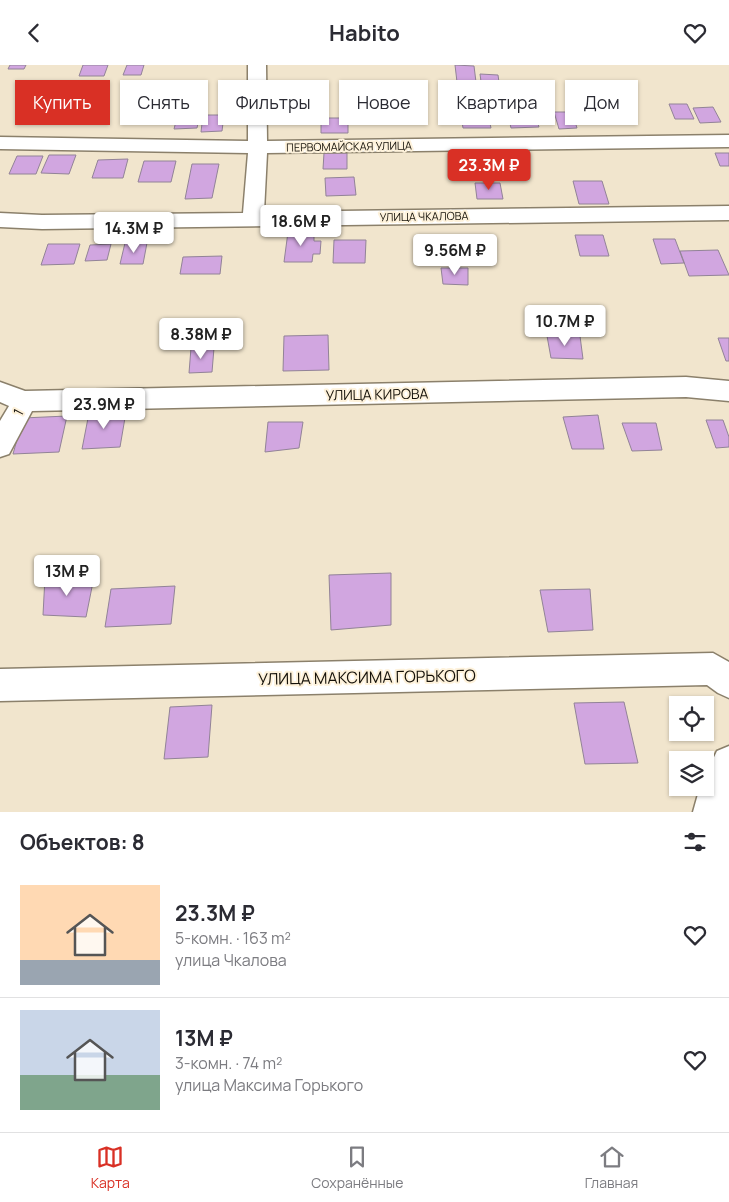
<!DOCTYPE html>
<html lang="ru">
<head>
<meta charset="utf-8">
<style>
  :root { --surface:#fff; --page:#f7f7f7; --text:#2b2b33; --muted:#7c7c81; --line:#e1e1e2; --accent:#d93025 }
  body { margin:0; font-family:Manrope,sans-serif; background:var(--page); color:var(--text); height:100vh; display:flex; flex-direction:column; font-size:19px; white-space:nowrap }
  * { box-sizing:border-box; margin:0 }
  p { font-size:16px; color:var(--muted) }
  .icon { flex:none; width:28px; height:28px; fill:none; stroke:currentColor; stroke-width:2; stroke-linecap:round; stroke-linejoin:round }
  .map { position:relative; height:747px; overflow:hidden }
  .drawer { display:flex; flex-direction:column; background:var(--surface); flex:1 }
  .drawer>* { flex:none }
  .banner { position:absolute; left:15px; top:15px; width:700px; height:45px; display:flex; gap:10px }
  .buttons { position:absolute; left:669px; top:631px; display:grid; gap:10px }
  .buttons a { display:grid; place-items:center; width:45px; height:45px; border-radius:0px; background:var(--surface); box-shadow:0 1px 4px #0004; font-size:25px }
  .price { position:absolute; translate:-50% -42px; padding:0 11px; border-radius:5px; background:#fff; color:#222; font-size:16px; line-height:32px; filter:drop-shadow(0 1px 2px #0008) }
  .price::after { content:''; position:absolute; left:50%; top:30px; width:15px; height:11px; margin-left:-8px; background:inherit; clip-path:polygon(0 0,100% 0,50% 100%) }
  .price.selected { background:var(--accent); color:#fff }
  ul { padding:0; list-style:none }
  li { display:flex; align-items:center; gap:15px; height:125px; padding:0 20px }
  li+li { border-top:1px solid var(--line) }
  li span { display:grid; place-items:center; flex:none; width:140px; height:100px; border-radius:0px; color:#555 }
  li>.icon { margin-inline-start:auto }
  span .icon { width:60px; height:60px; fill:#fffc; stroke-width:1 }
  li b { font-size:21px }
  h2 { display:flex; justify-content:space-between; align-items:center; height:60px; padding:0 20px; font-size:21px }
  .tag { padding:0 18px; border-radius:0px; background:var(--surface); box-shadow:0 1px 4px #0004; font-size:18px; line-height:45px }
  .tag.selected { background:var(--accent); color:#fff }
  header { display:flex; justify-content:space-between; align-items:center; height:65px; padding:0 20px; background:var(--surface); font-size:22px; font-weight:700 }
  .dock { display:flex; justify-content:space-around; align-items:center; height:70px; border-top:1px solid var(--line); background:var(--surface); font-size:14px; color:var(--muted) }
  .dock a { display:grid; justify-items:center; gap:2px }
  .dock .selected { color:var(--accent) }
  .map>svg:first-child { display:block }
  .building { fill:#d1a6e0; stroke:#928397 }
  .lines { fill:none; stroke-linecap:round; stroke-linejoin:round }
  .minor-casing { stroke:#8b806b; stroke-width:3 }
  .minor { fill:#fff; fill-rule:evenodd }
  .labels { text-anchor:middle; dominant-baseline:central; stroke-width:4; stroke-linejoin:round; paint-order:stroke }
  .far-street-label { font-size:11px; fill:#151109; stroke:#fef2db }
  .street-label { font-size:14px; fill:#151109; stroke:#fef2db }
  .near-street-label { font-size:16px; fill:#151109; stroke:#fef2db }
</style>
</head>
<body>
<header><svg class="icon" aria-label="back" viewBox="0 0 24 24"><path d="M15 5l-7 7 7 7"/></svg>Habito<svg class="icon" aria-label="heart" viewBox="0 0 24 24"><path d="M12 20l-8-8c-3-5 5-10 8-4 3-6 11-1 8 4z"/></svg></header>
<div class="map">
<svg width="729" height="747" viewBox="0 0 729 747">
  <rect width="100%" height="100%" fill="#f1e5cd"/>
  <path class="building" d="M10 0H26L24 4H8Z
    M83 0H108L104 11H79Z
    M127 0H144L141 10H123Z
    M455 0 474 1 476 17H457Z
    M480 9 498 10 500 24H482Z
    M279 24H299V35H280Z
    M669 39H687L694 54H675Z
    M713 42 721 57 700 58 693 43Z
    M201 44 197 63 174 64 179 45Z
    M460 45H487L491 63H463Z
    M554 47H572L577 63 559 64Z
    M203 50H224L222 66 201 67Z
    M508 50H535L539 62 511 63Z
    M321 53H348V68H321Z
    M489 87 492 101 469 102 467 88Z
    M324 88H347V104H323Z
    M715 88H729V101H720Z
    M49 90H76L69 109 41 108Z
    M17 91H43L36 109H9Z
    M128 94 123 113H92L98 95Z
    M144 96H176L171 117H138Z
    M192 99H219L212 133 185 134Z
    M354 112 356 130 326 131 325 113Z
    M573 116H602L609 139H579Z
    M475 118H500L503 134H477Z
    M288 167H314V176H321L320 189H313L312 197H284Z
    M575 170H603L609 191H580Z
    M653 174H675L684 198 661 199Z
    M334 175H366L365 198H333Z
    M125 178H147L143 199H120Z
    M48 179H80L74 199 41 200Z
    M111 179 107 195 85 196 90 180Z
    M718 185 729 210 689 211 680 186Z
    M222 191 220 209H180L183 192Z
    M441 203H468V220L443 219Z
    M328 270 329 305 283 306 284 271Z
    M547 271H580L583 294 551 293Z
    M718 273H729V296H726Z
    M191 283H214L212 307 189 308Z
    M126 347 120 382 82 384 89 348Z
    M598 350 604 384H572L563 352Z
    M67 351 59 387 13 389 23 353Z
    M706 355H723L729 372V382L716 383Z
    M268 357H303L299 383 265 387Z
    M622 358H656L662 385 632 386Z
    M391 508V560L331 565 329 510Z
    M45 512 93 517 86 552 43 550Z
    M175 521 171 559 105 562 111 524Z
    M590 524 593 565 548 567 540 525Z
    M624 637 638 698 585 699 574 638Z
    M212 640 208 692 164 694 170 642Z"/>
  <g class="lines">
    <g class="minor-casing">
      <path id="minor" d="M248 0H266L267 76 729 70V82L267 88 264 147 729 141V155L42 164 0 162V148L42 150 243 148 248 88 0 84V72L248 76Z
        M686 312 729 316V336L686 332 32 346 9 389 0 392V356L9 341 0 337V317L25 326Z
        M713 588 729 597V633L718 628 707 620 0 636V604Z
        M729 681V747H693L700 722H705V711L717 686Z"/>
    </g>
    <use href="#minor" class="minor"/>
  </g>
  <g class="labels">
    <g class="far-street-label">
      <text transform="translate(349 81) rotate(-1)">ПЕРВОМАЙСКАЯ УЛИЦА</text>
      <text transform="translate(424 151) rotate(-1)">УЛИЦА ЧКАЛОВА</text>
    </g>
    <g class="street-label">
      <text transform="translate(377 329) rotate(-1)">УЛИЦА КИРОВА</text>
      <text transform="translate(18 347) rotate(-62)">1</text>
    </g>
    <g class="near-street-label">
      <text transform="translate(367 612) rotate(-1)">УЛИЦА МАКСИМА ГОРЬКОГО</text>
    </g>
  </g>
</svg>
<div class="buttons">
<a><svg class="icon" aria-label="locate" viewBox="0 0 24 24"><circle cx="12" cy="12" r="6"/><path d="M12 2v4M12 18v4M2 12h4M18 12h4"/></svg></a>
<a><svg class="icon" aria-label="layers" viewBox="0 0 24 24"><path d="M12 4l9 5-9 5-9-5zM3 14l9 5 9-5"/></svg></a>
</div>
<b class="price selected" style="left:489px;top:126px">23.3M ₽</b>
<b class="price" style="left:301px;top:182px">18.6M ₽</b>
<b class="price" style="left:134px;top:189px">14.3M ₽</b>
<b class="price" style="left:455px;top:211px">9.56M ₽</b>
<b class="price" style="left:565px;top:282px">10.7M ₽</b>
<b class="price" style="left:201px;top:295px">8.38M ₽</b>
<b class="price" style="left:104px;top:365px">23.9M ₽</b>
<b class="price" style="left:67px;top:532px">13M ₽</b>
<div class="banner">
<a class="tag selected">Купить</a>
<a class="tag">Снять</a>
<a class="tag">Фильтры</a>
<a class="tag">Новое</a>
<a class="tag">Квартира</a>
<a class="tag">Дом</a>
</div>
</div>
<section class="drawer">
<h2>Объектов: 8<svg class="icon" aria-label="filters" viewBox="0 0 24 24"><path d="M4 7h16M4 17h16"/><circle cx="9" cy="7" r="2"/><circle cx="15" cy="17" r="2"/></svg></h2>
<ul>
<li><span style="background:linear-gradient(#ffd9b3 75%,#9aa5b1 0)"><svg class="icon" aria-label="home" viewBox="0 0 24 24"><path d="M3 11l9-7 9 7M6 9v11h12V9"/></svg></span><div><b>23.3M ₽</b><p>5-комн. · 163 m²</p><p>улица Чкалова</p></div><svg class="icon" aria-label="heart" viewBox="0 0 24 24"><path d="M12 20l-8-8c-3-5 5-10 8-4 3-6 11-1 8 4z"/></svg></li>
<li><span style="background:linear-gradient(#c9d6e8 65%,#7fa58c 0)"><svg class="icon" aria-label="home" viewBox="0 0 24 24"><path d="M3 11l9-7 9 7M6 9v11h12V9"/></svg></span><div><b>13M ₽</b><p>3-комн. · 74 m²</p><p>улица Максима Горького</p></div><svg class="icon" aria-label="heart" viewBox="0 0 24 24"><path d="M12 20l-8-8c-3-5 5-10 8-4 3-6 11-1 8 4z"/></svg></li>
</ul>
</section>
<nav class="dock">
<a class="selected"><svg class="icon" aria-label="map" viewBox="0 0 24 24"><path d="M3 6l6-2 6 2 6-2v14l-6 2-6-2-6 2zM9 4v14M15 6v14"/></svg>Карта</a>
<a><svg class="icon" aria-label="saved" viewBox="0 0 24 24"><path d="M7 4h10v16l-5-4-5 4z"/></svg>Сохранённые</a>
<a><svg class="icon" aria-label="home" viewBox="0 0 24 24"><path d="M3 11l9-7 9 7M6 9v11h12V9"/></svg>Главная</a>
</nav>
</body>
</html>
